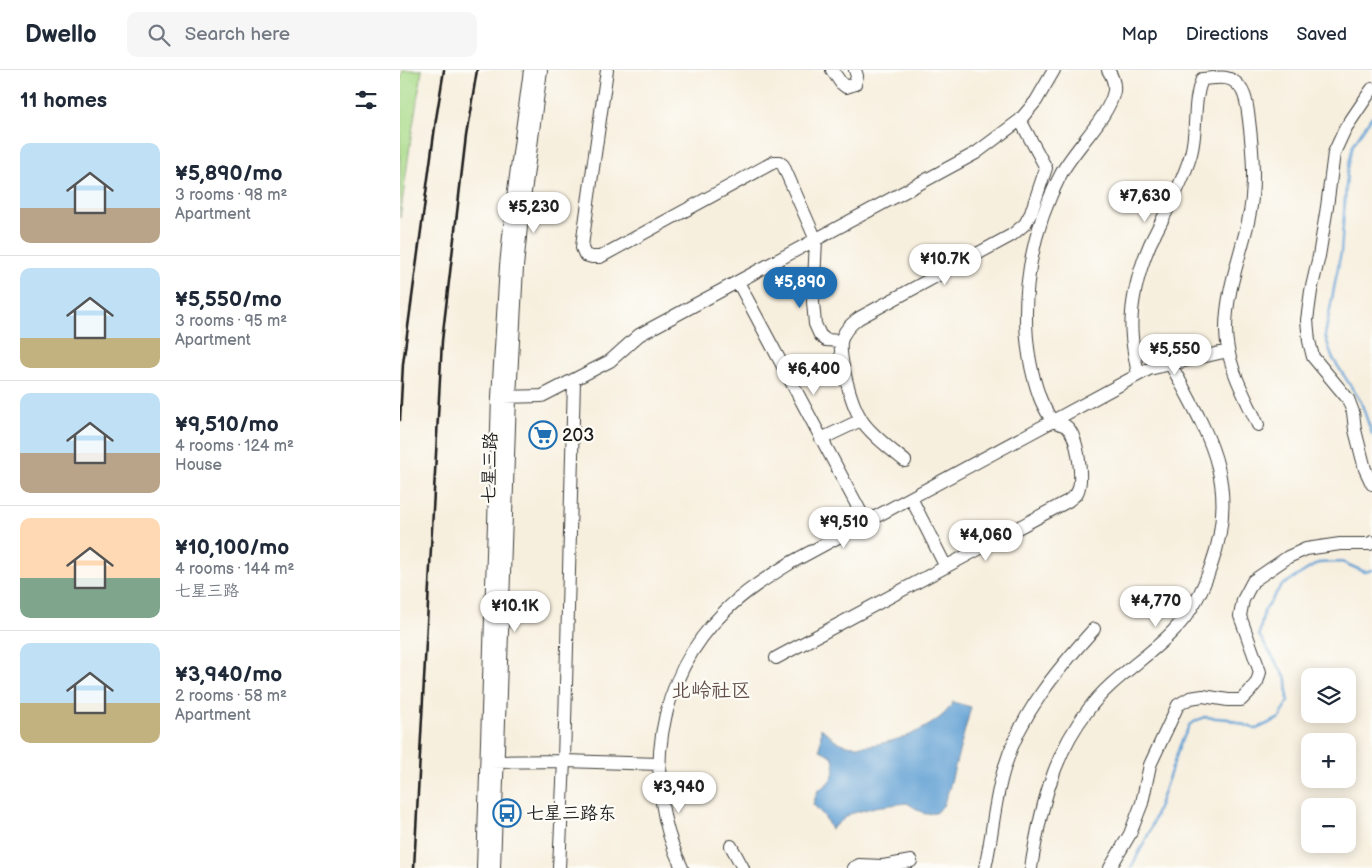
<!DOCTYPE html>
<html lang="en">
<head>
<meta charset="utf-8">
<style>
  :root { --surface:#fff; --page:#f6f6f7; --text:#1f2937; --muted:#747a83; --line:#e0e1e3; --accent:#1f6fb2 }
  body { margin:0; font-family:"Balsamiq Sans","LXGW WenKai TC",sans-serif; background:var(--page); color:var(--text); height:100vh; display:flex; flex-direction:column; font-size:19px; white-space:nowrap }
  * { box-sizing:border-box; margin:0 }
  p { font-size:16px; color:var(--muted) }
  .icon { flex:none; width:28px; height:28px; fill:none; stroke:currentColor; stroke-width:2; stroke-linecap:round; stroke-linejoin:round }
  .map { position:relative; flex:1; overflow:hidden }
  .drawer { display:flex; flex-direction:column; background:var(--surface); width:400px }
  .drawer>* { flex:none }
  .controls { position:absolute; left:901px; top:598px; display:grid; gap:10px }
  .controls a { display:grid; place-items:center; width:55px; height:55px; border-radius:10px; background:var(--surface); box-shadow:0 2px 12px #0003; font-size:25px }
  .price { position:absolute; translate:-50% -42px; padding:0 11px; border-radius:18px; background:#fff; color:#222; font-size:16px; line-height:32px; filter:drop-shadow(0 1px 2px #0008) }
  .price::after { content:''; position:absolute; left:50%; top:30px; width:15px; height:11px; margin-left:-8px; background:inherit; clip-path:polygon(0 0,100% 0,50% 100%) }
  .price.on { background:var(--accent); color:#fff }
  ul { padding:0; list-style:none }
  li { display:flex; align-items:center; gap:15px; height:125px; padding:0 20px }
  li+li { border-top:1px solid var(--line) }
  li span { display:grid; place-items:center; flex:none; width:140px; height:100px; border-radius:10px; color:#555 }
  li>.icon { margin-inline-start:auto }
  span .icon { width:60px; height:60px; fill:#fffc; stroke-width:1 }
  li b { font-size:21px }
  h2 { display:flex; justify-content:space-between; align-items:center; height:60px; padding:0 20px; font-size:21px }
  header { display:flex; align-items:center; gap:30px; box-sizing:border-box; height:70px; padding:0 25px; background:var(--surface); border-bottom:1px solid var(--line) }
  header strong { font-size:24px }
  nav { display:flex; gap:28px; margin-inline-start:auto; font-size:18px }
  .search { width:350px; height:45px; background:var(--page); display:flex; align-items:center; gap:12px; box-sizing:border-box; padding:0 18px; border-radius:10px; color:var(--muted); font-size:19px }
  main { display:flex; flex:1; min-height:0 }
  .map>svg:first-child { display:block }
  .green { fill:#a8da88; stroke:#627b52 }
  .water { fill:#63a1d4; stroke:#405e78 }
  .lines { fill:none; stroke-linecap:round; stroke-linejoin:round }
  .stream { stroke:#63a1d4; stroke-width:2.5 }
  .minor-casing { stroke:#3d3c39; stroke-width:14 }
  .minor { stroke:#fff; stroke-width:12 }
  .rail { stroke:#1c1c1c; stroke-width:2.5 }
  .labels { text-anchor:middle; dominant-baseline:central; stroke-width:4.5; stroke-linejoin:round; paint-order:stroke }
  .poi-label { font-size:18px; fill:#1c1c1c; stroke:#fdfcf7; text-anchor:start }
  .street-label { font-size:18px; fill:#1c1c1c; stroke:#fdfcf7 }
  .quarter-label { font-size:20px; fill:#614d47; stroke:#fdfcf7 }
</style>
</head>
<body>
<header>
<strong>Dwello</strong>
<div class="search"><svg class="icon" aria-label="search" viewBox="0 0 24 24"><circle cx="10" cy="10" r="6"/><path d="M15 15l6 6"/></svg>Search here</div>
<nav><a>Map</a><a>Directions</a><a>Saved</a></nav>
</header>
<main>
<section class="drawer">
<h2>11 homes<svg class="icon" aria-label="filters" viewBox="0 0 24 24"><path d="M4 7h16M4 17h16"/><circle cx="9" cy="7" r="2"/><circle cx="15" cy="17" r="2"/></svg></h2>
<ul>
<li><span style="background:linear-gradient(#bfe0f5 65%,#b9a48a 0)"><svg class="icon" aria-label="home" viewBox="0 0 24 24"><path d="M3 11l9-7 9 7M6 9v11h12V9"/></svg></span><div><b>¥5,890/mo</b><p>3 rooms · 98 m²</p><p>Apartment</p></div></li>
<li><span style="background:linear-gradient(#bfe0f5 70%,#c2b280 0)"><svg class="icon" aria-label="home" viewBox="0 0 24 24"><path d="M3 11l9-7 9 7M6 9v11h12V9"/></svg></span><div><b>¥5,550/mo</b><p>3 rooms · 95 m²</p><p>Apartment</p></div></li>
<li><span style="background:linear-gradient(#bfe0f5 60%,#b9a48a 0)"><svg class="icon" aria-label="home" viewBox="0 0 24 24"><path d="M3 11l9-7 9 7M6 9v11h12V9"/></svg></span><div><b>¥9,510/mo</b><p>4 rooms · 124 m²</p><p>House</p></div></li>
<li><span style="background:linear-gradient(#ffd9b3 60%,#7fa58c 0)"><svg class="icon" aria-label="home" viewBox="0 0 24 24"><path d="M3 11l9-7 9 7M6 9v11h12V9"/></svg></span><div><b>¥10,100/mo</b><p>4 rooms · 144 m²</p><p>七星三路</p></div></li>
<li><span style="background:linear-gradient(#bfe0f5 60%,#c2b280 0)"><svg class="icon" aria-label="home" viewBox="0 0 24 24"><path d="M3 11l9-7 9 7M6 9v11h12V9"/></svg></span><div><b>¥3,940/mo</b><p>2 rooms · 58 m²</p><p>Apartment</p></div></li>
</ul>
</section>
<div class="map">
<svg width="972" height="798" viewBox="0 0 972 798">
  <rect width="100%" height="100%" fill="#fdfcf7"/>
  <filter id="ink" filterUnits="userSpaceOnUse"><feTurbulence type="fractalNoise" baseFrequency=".02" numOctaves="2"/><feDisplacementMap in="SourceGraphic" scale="10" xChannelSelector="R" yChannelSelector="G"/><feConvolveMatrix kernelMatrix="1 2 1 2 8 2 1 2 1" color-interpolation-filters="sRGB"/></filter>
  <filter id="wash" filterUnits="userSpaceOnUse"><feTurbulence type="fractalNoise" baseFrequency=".0096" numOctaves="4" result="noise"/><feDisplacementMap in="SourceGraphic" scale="20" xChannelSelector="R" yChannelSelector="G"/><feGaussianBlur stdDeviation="1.12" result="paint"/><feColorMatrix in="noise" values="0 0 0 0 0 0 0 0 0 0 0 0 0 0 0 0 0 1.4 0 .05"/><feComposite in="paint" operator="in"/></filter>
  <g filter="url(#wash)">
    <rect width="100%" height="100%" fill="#f7efde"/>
    <path class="green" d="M3 0H22L11 68 0 148V12Z"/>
    <path class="water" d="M553 632 571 637 549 719 543 736 536 743 525 744 507 733 475 737 450 744 431 759 424 746 413 734 418 720C432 713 438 701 432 686L420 680 421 658C427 663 435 671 443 674 472 683 540 660 553 632Z"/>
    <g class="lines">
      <path class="stream" d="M972 46 953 75 947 103 941 182 925 265 932 287 961 332 972 364
        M731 798 750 761 780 675 790 654 804 647 828 649 856 659 880 648 888 631 887 610 859 565 864 541 881 516 918 493 942 492 965 502 972 500"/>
    </g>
  </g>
  <g filter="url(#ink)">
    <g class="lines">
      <g class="minor-casing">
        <path id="minor" d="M207 0 183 168 182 178 185 185 192 187H200L374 92H379L383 95 416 170 413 232 415 254 420 265 426 270 441 271
          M432 0 441 13 446 17 455 14 457 6 455 0
          M972 19 945 59 934 83 927 137 919 186 911 221 907 250 909 271 913 287 948 329 953 342 955 360 965 399 972 414
          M338 212 466 452
          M738 305C736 292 733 280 732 267 729 237 738 202 750 174 764 145 782 115 791 84 798 58 792 34 802 9 811 9 823 5 832 10 846 18 847 35 849 50 853 83 856 119 848 152 840 187 826 222 826 259 826 294 844 324 858 355
          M103 327 142 326 210 291 239 265 576 83 620 50 636 31 654 0
          M421 369 461 350
          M505 391C493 381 468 362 461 349 451 334 439 289 441 272 443 261 451 254 459 248L612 165 625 154 631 143 646 98 620 50
          M511 428 546 497
          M376 588 668 431C670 429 675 426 677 423 684 410 678 367 667 357 663 354 657 353 652 351 648 344 643 336 640 328 614 256 626 171 661 104 674 79 709 47 714 21 715 13 712 6 708 0
          M89 692 164 691 259 694
          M331 776 343 798
          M83 798 98 327 106 196 112 136 130 0
          M94 798 110 327 117 197 123 137 141 0
          M159 798 164 691 174 310
          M282 798C241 712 256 609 325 541 345 521 368 507 392 492L749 299 828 281
          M453 798 459 795 483 796 511 791
          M585 798C593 764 594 729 605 696 621 643 657 600 694 559
          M631 798C640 742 652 686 688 640 711 608 747 589 774 560 792 542 803 520 811 496 841 413 808 364 770 293
          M710 798 730 764 742 733 750 695 778 635 790 628 803 626 828 630H841L849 622 857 612 860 602 840 546 843 530 853 511 888 487 906 479 940 474H970L972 472"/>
      </g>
      <use href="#minor" class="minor"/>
      <path class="rail" d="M0 350 3 294 36 49 44 0
        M14 798 42 271 66 66 77 0"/>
    </g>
  </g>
  <defs>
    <g id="supermarket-ring" transform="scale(1.4375)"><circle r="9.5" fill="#fdfcf7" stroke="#1f6fb2" stroke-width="1.5"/><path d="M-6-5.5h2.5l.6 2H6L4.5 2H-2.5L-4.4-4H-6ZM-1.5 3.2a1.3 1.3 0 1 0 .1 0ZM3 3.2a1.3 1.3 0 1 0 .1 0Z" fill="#1f6fb2"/></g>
    <g id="bus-ring" transform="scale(1.4375)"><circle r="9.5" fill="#fdfcf7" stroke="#1f6fb2" stroke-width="1.5"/><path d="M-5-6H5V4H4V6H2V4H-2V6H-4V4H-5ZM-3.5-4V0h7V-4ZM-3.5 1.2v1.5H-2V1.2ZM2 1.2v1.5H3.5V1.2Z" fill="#1f6fb2"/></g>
  </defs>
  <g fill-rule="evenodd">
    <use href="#supermarket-ring" x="143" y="365"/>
    <use href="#bus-ring" x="107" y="743"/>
  </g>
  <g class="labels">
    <g class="poi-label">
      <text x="162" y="365">203</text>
      <text x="126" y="743">七星三路东</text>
    </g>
    <g class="street-label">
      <text transform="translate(90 398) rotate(-88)">七星三路</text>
    </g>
    <g class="quarter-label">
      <text x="311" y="621">北岭社区</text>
    </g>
  </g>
</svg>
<div class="controls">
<a><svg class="icon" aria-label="layers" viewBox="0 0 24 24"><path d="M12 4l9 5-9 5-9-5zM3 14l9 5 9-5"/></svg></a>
<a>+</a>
<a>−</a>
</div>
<b class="price" style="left:745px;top:153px">¥7,630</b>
<b class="price" style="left:134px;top:164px">¥5,230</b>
<b class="price" style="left:545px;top:216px">¥10.7K</b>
<b class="price on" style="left:400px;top:239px">¥5,890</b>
<b class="price" style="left:775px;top:306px">¥5,550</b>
<b class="price" style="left:414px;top:326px">¥6,400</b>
<b class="price" style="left:444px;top:479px">¥9,510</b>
<b class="price" style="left:586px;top:492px">¥4,060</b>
<b class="price" style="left:756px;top:558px">¥4,770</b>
<b class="price" style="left:115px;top:563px">¥10.1K</b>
<b class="price" style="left:279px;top:744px">¥3,940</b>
</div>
</main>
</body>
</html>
